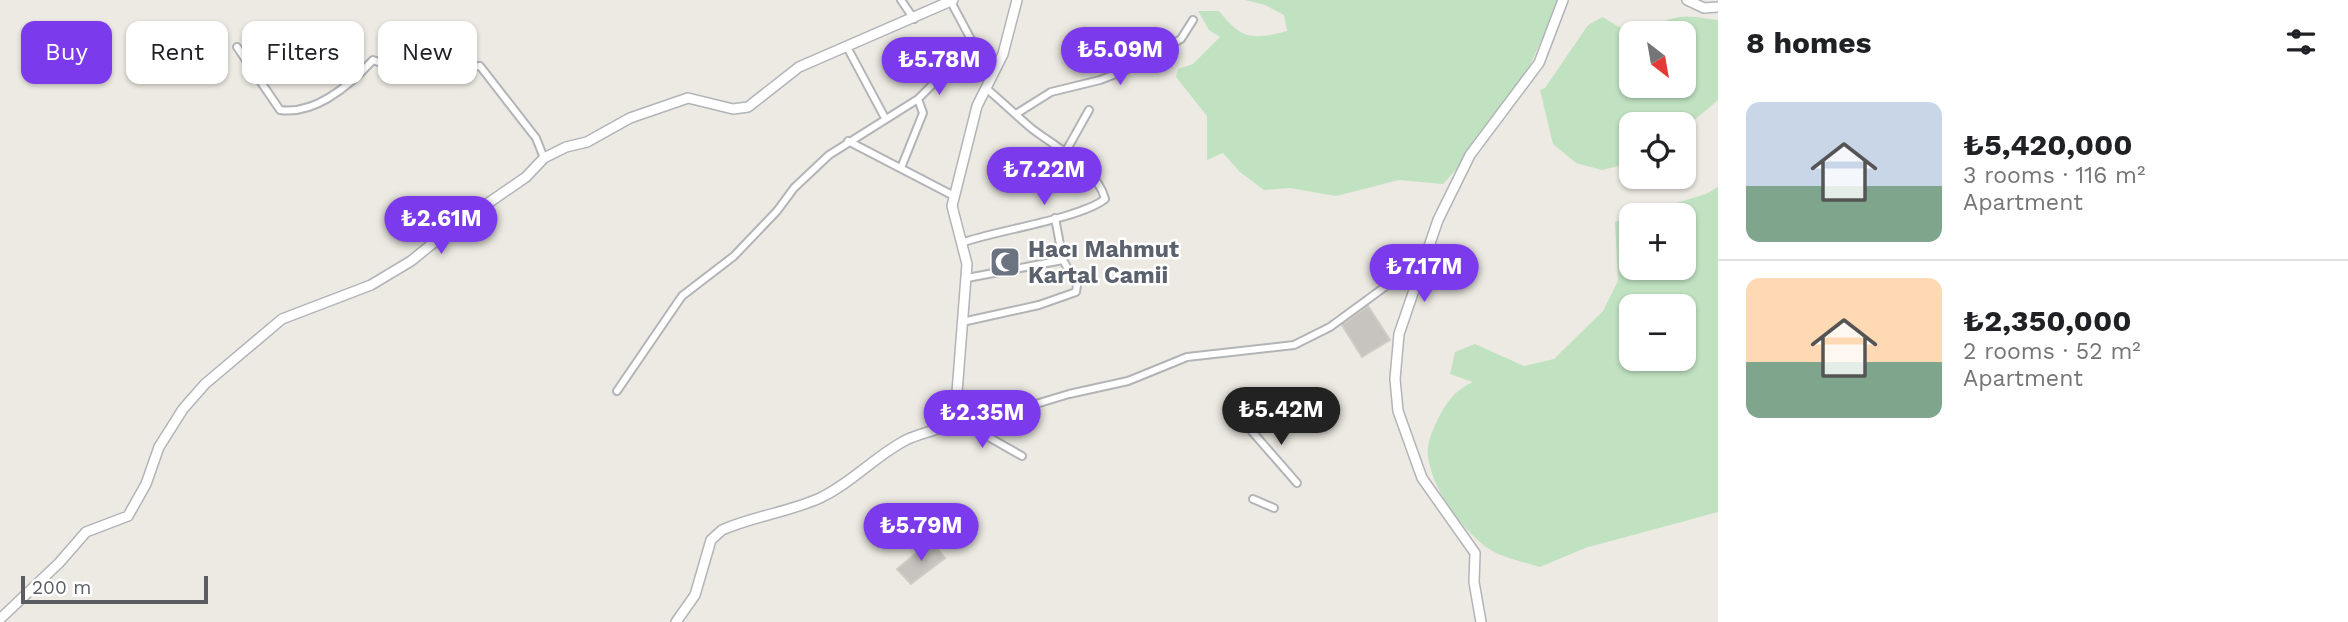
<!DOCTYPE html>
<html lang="en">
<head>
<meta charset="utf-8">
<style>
  :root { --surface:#fff; --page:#f6f6f6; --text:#202124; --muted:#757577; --line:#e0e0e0; --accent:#7c3aed }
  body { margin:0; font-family:"Work Sans",sans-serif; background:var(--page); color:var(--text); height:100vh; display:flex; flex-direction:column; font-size:26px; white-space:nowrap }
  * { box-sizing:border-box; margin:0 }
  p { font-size:23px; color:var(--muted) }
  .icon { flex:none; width:38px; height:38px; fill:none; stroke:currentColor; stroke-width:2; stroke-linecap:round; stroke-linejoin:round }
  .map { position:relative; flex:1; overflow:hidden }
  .sheet { display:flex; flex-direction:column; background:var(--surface); width:630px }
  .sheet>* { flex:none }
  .banner { position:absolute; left:21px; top:21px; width:665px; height:63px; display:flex; gap:14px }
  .needle { width:46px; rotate:149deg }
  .tools { position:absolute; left:1619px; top:21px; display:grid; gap:14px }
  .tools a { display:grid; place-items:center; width:77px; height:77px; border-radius:14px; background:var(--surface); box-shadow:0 2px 5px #0004; font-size:35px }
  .scale { position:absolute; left:21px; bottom:18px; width:187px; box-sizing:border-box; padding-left:7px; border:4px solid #5a5d62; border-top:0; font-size:19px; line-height:24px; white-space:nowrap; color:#5a5d62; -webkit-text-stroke:5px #fff; paint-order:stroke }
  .price { position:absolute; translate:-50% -60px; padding:0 16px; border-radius:24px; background:var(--accent); color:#fff; font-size:23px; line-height:46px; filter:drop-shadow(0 2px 4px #0008) }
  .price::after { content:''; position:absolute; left:50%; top:42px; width:21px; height:16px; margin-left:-10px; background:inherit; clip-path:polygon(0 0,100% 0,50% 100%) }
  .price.selected { background:#222; color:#fff }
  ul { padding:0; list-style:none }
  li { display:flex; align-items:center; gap:21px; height:175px; padding:0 28px }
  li+li { border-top:2px solid var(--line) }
  li span { display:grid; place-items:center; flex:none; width:196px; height:140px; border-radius:14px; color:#555 }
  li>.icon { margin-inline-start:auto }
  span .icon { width:84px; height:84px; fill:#fffc; stroke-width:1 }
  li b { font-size:30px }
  h2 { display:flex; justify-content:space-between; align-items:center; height:84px; padding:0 28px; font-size:30px }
  .pill { padding:0 24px; border-radius:14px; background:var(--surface); box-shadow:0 2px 5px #0004; font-size:24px; line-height:63px }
  .pill.selected { background:var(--accent); color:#fff }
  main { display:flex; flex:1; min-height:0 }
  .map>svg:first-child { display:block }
  .green { fill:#c0e2c1; fill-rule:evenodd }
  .building { fill:#c7c4bf; stroke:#d0ccc1; stroke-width:2 }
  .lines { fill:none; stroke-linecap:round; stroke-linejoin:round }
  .street-casing { stroke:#b2b4b8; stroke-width:10 }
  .secondary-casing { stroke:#b1b4b9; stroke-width:12 }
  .street { stroke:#fff; stroke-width:6 }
  .secondary { stroke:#fff; stroke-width:9 }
  .labels { text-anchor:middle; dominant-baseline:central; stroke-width:5; stroke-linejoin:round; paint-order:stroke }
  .worship-label { font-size:23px; font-weight:bold; fill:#5b616d; stroke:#fff; text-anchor:start }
</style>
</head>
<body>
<main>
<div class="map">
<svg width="1718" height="622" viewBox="0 0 1718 622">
  <rect width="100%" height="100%" fill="#eceae2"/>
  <path class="green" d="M1245 0H1559L1527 72 1462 163 1443 184 1399 180 1336 196 1290 188 1264 190 1240 172 1223 153 1207 160V116L1176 77 1178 69 1193 64 1220 37 1209 30 1198 11H1219C1242 40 1253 40 1287 31L1284 15 1265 5Z
    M1603 17C1643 44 1639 26 1679 17 1692 15 1706 19 1718 20V100L1691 123 1688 135 1684 137V124H1631V163L1602 170 1576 163 1553 144 1540 90 1545 88 1588 25ZM1631 33H1684V86H1631Z
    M1718 187V512L1585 548 1540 567C1524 562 1503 558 1489 549 1462 530 1432 490 1428 456 1426 443 1434 427 1440 415 1448 400 1457 389 1473 382L1450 374 1455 352 1475 344 1524 366 1554 359 1603 311 1618 281 1615 222 1631 217V268H1684V215H1637L1706 194ZM1631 306H1684V359H1631Z"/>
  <path class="building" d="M1368 306 1390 340 1362 357 1342 325Z
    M931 541 945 558 911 584 897 569Z"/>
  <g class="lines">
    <g class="street-casing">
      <path id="street" d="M901 0 914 19
        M950 0 991 77
        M237 47 280 110C316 115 350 85 373 60 404 73 447 71 480 66L536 138 544 158
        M847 47 885 118
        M1016 114 1051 92 1100 80 1126 70 1181 39 1193 20
        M848 141 954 196
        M1066 151 1089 110
        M901 168 923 113 918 99
        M961 243C997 230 1079 219 1105 199 1098 169 1054 146 1031 128 1016 115 1001 101 986 88
        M967 278 1063 260
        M962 322 1039 305 1076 292 1077 285 1063 260 1055 218
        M617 391 682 296 734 256 777 211 794 188 829 155 918 99 950 67 983 58
        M955 418 973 423 1069 394 1128 381 1187 357 1294 345 1330 327 1386 286 1420 271
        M962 422 1022 456
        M1249 428 1297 483
        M1253 499 1274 508"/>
    </g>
    <g class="secondary-casing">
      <path id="secondary" d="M1687 0 1704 8 1718 7
        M0 619 59 563 86 532 128 516 146 484 159 447 183 409 205 384 282 319 371 285 411 261 448 231 526 177 544 158 566 147 587 142 630 118 688 98 733 109 748 107 799 67 953 0
        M676 622 695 595 711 540 722 530C754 516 789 512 820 498 852 483 875 456 906 440 924 431 940 432 955 418L967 264 952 206 977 106 1003 54 1017 0
        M1481 622 1474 582 1475 553 1422 478 1398 411 1395 379 1399 334 1438 220 1470 155 1539 63 1563 0"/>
    </g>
    <use href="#street" class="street"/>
    <use href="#secondary" class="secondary"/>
  </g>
  <defs>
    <g id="mosque-square" transform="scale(1.575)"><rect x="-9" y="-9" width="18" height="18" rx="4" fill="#6b7280" stroke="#fff"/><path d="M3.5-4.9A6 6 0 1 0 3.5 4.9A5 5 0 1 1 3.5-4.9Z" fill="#fff"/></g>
  </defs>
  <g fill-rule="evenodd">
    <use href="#mosque-square" x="1005" y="262"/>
  </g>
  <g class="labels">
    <g class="worship-label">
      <text x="1028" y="249">Hacı Mahmut<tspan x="1028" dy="26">Kartal Camii</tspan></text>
    </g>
  </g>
</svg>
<div class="tools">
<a><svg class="needle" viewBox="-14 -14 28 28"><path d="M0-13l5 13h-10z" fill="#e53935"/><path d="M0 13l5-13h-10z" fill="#757577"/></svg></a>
<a><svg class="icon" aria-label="locate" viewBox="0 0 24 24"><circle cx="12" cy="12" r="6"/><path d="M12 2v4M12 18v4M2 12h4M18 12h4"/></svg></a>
<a>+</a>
<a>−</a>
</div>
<div class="scale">200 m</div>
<b class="price" style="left:1120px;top:87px">₺5.09M</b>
<b class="price" style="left:939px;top:97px">₺5.78M</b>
<b class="price" style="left:1044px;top:207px">₺7.22M</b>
<b class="price" style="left:441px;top:256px">₺2.61M</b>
<b class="price" style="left:1424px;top:304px">₺7.17M</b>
<b class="price selected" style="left:1281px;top:447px">₺5.42M</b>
<b class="price" style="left:982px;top:450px">₺2.35M</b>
<b class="price" style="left:921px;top:563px">₺5.79M</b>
<div class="banner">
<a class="pill selected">Buy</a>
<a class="pill">Rent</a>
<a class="pill">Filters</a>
<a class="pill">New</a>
</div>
</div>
<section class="sheet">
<h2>8 homes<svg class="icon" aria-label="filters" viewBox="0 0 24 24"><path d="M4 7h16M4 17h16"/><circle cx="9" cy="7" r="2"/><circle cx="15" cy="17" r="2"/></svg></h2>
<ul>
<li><span style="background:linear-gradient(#c9d6e8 60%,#7fa58c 0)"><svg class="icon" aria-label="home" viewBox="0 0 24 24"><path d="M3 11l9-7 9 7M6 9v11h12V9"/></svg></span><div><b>₺5,420,000</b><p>3 rooms · 116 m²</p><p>Apartment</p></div></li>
<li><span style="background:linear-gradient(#ffd9b3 60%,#7fa58c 0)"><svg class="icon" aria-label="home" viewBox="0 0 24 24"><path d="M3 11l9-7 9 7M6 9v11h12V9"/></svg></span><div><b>₺2,350,000</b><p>2 rooms · 52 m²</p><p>Apartment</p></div></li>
</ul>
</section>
</main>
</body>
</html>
